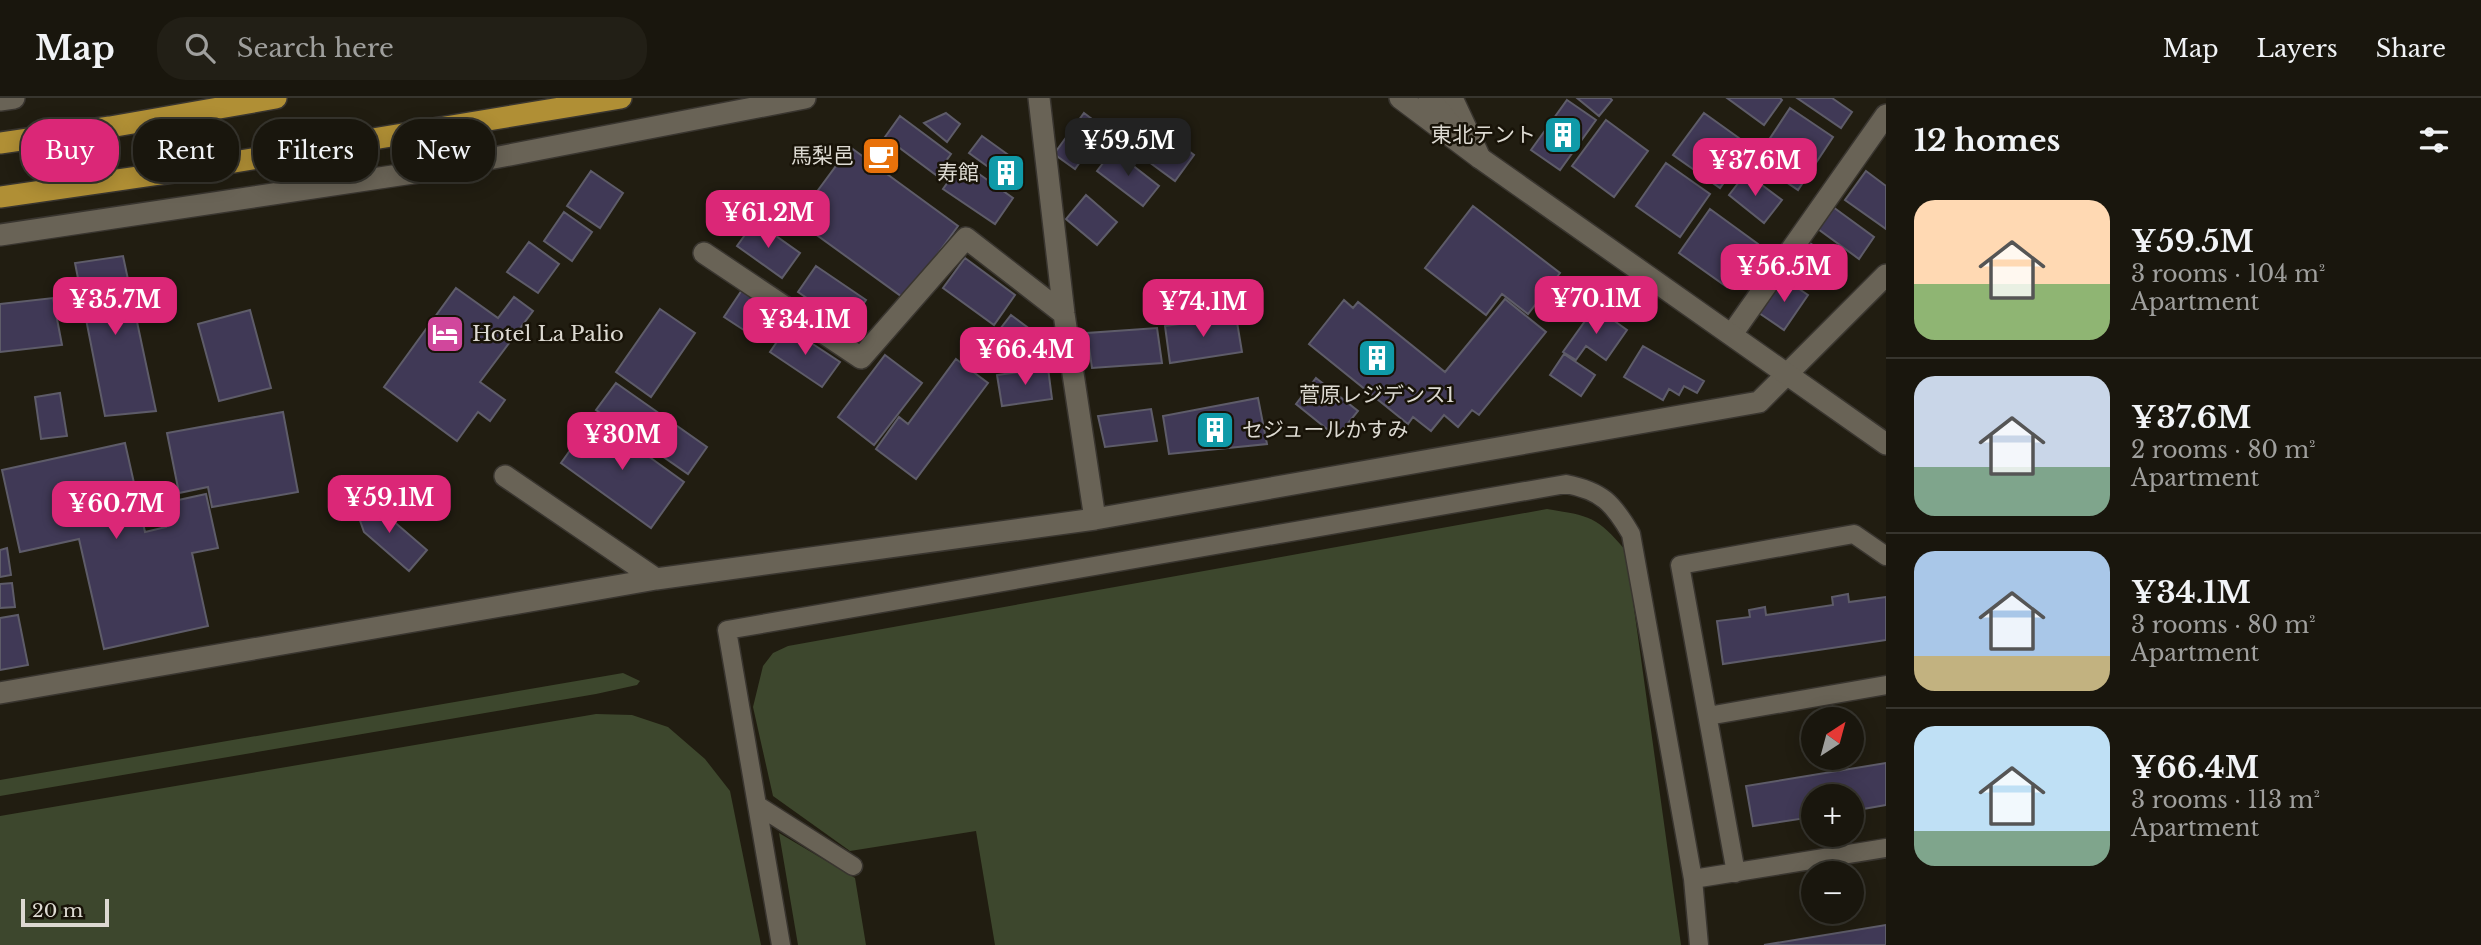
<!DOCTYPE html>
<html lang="en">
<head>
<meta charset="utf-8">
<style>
  :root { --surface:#19160d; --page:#221f16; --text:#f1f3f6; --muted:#9f9f9d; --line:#37352e; --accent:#db2777 }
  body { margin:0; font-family:"Libre Baskerville","Noto Sans JP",serif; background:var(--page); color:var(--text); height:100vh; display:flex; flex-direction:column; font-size:26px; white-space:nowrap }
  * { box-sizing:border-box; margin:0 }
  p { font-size:23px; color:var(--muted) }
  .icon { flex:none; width:38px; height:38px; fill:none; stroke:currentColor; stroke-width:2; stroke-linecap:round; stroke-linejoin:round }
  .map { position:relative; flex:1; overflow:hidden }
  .sheet { display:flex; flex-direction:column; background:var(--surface); width:595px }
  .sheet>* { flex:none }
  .banner { position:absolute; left:21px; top:21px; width:665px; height:63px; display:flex; gap:14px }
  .needle { width:46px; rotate:36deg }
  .buttons { position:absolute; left:1801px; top:609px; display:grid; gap:14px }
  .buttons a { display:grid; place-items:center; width:63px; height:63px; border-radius:50%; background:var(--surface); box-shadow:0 4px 18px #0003,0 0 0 2px var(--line); font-size:35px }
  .scale { position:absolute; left:21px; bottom:18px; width:88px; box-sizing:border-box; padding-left:7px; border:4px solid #dddad2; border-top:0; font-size:19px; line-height:24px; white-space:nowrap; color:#dddad2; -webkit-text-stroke:5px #181308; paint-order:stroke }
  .price { position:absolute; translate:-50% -60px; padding:0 16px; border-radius:14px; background:var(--accent); color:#fff; font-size:23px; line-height:46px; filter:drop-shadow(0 2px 4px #0008) }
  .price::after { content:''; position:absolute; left:50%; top:42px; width:21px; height:16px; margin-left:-10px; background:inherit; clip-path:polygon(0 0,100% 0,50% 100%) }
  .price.active { background:#222; color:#fff }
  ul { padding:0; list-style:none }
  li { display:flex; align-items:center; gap:21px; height:175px; padding:0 28px }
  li+li { border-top:2px solid var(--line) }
  li span { display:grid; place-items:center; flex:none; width:196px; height:140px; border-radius:21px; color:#555 }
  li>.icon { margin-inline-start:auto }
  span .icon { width:84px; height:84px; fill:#fffc; stroke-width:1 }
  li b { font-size:30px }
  h2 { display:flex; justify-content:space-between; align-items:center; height:84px; padding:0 28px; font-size:30px }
  .chip { padding:0 24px; border-radius:28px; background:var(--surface); box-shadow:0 4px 18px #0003,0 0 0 2px var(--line); font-size:24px; line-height:63px }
  .chip.active { background:var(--accent); color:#fff }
  header { display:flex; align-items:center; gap:42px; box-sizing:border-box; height:98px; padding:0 35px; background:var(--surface); border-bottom:2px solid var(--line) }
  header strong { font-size:33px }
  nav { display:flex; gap:38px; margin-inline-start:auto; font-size:24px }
  .search { width:490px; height:63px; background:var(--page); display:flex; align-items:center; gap:18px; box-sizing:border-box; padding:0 24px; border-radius:28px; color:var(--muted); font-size:26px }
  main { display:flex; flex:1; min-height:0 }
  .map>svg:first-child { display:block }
  .green { fill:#3d472d }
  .building { fill:#403956; stroke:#5e5c69; stroke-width:2 }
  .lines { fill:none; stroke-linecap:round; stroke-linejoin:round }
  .lane-casing { stroke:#39352f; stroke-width:21 }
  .street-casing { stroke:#39352f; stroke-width:24 }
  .secondary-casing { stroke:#39352f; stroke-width:24 }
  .highway-casing { stroke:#39352f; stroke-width:24 }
  .lane { stroke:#696356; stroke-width:18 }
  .street { stroke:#696356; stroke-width:21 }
  .secondary { stroke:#696356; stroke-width:21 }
  .highway { stroke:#b08f35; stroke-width:21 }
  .labels { text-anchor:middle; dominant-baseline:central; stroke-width:5; stroke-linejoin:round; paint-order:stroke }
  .poi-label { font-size:21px; fill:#dddad2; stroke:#181308; text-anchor:end }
</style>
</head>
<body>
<header>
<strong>Map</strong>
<div class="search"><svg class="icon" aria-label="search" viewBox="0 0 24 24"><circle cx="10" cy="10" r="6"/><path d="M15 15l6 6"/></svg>Search here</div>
<nav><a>Map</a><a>Layers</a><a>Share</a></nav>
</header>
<main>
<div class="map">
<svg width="1886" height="847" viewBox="0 0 1886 847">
  <rect width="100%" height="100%" fill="#211d11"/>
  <path class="green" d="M1547 411C1590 418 1597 418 1626 453L1681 847H995L976 733 850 753 773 698 753 609 763 568 773 555 788 548Z
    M623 575 640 583 637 587 596 596 0 698V682Z
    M596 616 632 617 668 629 705 661 730 693 761 847H0V718Z
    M779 735 855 780 866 847H798Z"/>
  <path class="building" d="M1577 0H1610L1612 2 1599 18Z
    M1727 0H1780L1782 2 1764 27Z
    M1797 0H1832L1852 14 1841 30Z
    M1567 2 1596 22 1560 72 1531 52Z
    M1790 10 1833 39 1798 92 1755 63Z
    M946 15 960 26 947 44 924 25Z
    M1084 15 1104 30 1075 71 1054 56Z
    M1704 15 1750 48 1720 90 1673 57Z
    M900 18 951 56 936 77 885 39Z
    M1606 22 1648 53 1614 99 1572 68Z
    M1164 34 1194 57 1175 83 1145 61Z
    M982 38 1014 61 1016 89 969 55Z
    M850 49 958 128 905 201 796 122Z
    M1113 52 1159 88 1143 108 1097 73Z
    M962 64 1013 100 995 126 943 91Z
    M1666 65 1710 96 1680 139 1636 108Z
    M591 73 623 95 600 130 567 108Z
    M1866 73 1886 88V131L1845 102Z
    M1746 75 1782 102 1764 125 1729 97Z
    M1086 97 1117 124 1097 147 1066 121Z
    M1473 108 1560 175 1528 216 1502 196 1486 217 1425 170Z
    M1833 109 1874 139 1859 161 1818 131Z
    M1710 111 1758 146 1727 189 1679 155Z
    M564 114 592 134 572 163 544 143Z
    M755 123 800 155 782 180 737 148Z
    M529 144 559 166 538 195 507 174Z
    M1810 145 1845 170 1833 188 1797 163Z
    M123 158 156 313 105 318 75 165Z
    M965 160 1015 197 994 227 943 190Z
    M816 168 866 202 848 228 798 194Z
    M1783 180 1808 197 1784 232 1759 215Z
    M456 190 498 220 514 199 533 213 480 284 505 302 490 323 478 314 457 343 384 289Z
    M742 192 777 216 759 242 724 219Z
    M53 200 62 247 0 254V206Z
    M1505 201 1546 234 1479 317 1472 312 1458 329 1444 317 1431 333 1413 319 1408 326 1309 246 1344 202 1353 210 1358 204 1445 274Z
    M1595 209 1627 232 1606 262 1586 248 1576 262 1563 254Z
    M660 211 695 235 651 299 616 274Z
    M250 212 271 290 219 303 198 226Z
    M1011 217 1031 232 1010 259 990 244Z
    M1236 218 1242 254 1170 265 1165 228Z
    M787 229 840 264 822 289 770 254Z
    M1157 230 1162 265 1092 270 1087 235Z
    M1643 248 1704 283 1697 295 1684 288 1679 297 1669 291 1663 302 1624 279Z
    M1564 256 1595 277 1581 298 1550 277Z
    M885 257 922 285 874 347 838 319Z
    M956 261 988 285 916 381 876 351 899 319 908 326Z
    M1048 270 1052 301 1002 308 997 277Z
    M1316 280 1358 313 1337 339 1296 306Z
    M616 285 707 349 688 376 596 312Z
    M60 295 67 338 41 341 35 299Z
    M1258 300 1267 346 1169 356 1163 318Z
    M1151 311 1157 343 1105 349 1098 318Z
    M283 314 298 394 212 409 208 389 179 395 167 335Z
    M594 319 684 384 651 430 561 365Z
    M125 345 145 434 166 429 160 406 206 396 218 450 192 455 208 528 104 551 79 441 20 454 2 372Z
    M363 397 427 452 409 473 364 434 356 411Z
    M7 450 11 477 0 479V452Z
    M12 485 15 509 0 510V486Z
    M1848 496 1849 504 1886 499V542L1723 566 1717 523 1750 519 1749 512 1765 509 1766 517 1833 507 1832 499Z
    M18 517 28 567 0 572V520Z
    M1886 665V707L1852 713V698H1813V719L1753 728 1746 688Z
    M1886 827V847H1764Z"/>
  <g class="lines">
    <g class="lane-casing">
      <path id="lane" d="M1708 618 1886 587
        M757 707 853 768
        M1736 775 1680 467 1854 436 1886 458
        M1693 781 1886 750
        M781 847 727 532 1566 386C1602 393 1613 405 1631 436L1693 781 1699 847"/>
    </g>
    <g class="street-casing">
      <path id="street" d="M1039 0 1064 216 1095 421
        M1452 0 1480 60
        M0 2 14 0
        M0 137 426 73 805 0
        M704 155 861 260 966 140 1064 216
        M1732 236 1886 17
        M505 378 656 481
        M0 595 656 481 1095 421 1759 304 1886 177"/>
    </g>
    <g class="secondary-casing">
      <path id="secondary" d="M1400 0 1480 60 1886 346
        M1429 0 1451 27"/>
    </g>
    <g class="highway-casing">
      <path id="highway" d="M0 45 110 29 276 0
        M0 99 173 74 621 0"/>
    </g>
    <use href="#lane" class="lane"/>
    <use href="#street" class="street"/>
    <use href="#secondary" class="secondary"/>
    <use href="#highway" class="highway"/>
  </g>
  <defs>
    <g id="building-square" transform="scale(2.0125)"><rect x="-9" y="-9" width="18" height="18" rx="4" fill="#0f9aa8" stroke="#181308"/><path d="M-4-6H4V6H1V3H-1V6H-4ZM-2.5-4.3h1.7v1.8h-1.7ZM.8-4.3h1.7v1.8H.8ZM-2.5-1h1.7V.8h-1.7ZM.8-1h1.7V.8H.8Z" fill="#fff"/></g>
    <g id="cafe-square" transform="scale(2.0125)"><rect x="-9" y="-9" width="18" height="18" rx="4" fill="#e8710a" stroke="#181308"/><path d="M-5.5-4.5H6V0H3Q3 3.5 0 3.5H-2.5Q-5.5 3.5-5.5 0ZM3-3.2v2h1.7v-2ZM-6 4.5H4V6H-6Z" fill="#fff"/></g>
    <g id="hotel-square" transform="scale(2.0125)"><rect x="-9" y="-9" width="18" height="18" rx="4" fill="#d1479c" stroke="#181308"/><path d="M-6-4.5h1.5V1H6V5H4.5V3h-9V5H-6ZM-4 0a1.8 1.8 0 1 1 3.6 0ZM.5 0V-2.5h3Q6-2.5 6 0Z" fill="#fff"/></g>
  </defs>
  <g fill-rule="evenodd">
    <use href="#building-square" x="1563" y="37"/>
    <use href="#cafe-square" x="881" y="58"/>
    <use href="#building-square" x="1006" y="75"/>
    <use href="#hotel-square" x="445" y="236"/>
    <use href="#building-square" x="1377" y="260"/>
    <use href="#building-square" x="1215" y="332"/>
  </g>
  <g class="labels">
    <g class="poi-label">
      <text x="1536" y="37">東北テント</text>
      <text x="854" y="58">馬梨邑</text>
      <text x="979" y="75">寿館</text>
      <text x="472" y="236" text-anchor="start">Hotel La Palio</text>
      <text x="1377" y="297" text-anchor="middle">菅原レジデンス1</text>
      <text x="1242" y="332" text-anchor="start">セジュールかすみ</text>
    </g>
  </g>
</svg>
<div class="buttons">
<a><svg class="needle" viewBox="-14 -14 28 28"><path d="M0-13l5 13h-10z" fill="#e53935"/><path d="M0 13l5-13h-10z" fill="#9f9f9d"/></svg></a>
<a>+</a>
<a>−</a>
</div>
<div class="scale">20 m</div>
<b class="price active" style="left:1128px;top:80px">¥59.5M</b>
<b class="price" style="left:1755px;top:100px">¥37.6M</b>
<b class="price" style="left:768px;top:152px">¥61.2M</b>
<b class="price" style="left:1784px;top:206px">¥56.5M</b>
<b class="price" style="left:1596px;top:238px">¥70.1M</b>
<b class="price" style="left:115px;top:239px">¥35.7M</b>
<b class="price" style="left:1203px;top:241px">¥74.1M</b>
<b class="price" style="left:805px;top:259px">¥34.1M</b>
<b class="price" style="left:1025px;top:289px">¥66.4M</b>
<b class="price" style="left:622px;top:374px">¥30M</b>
<b class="price" style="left:389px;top:437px">¥59.1M</b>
<b class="price" style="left:116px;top:443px">¥60.7M</b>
<div class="banner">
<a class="chip active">Buy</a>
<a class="chip">Rent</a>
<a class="chip">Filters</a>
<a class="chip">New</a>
</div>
</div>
<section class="sheet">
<h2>12 homes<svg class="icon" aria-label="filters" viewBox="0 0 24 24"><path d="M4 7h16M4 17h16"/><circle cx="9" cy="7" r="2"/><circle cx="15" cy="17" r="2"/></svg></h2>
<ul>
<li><span style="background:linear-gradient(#ffd9b3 60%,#8fb573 0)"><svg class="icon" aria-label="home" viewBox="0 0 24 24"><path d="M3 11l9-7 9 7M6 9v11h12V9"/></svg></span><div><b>¥59.5M</b><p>3 rooms · 104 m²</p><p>Apartment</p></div></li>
<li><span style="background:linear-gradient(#c9d6e8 65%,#7fa58c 0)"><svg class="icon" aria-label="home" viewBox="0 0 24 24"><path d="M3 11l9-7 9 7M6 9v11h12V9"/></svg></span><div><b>¥37.6M</b><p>2 rooms · 80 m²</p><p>Apartment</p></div></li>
<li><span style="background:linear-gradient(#a9c7e8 75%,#c2b280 0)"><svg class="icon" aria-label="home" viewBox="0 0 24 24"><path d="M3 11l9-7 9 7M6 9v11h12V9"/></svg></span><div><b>¥34.1M</b><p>3 rooms · 80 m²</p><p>Apartment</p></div></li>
<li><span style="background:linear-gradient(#bfe0f5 75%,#7fa58c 0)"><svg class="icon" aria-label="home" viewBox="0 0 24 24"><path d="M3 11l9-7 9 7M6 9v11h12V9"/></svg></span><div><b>¥66.4M</b><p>3 rooms · 113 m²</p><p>Apartment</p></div></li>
</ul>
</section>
</main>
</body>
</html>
